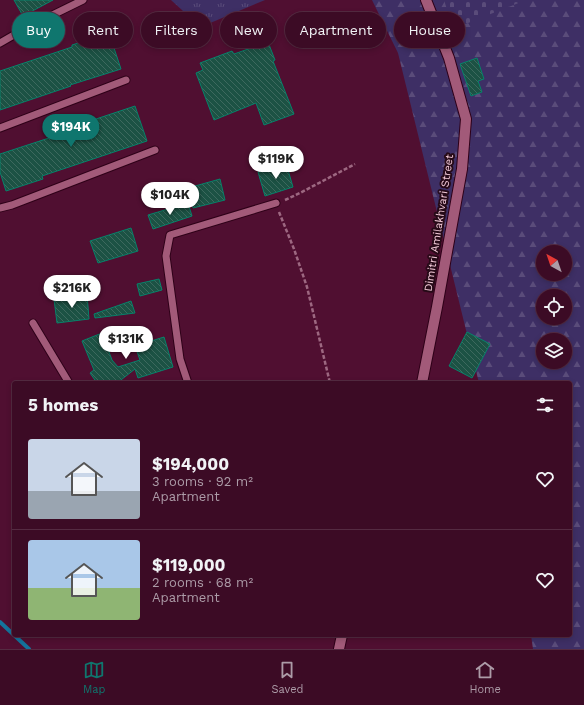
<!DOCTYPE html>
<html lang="en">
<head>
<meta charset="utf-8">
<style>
  :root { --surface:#3c0b25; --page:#471932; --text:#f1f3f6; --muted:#ac9ba7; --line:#552b42; --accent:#0f766e }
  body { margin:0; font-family:"Work Sans",sans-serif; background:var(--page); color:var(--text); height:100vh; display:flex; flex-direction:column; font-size:15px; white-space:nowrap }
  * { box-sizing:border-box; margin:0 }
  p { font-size:13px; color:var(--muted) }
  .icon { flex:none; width:22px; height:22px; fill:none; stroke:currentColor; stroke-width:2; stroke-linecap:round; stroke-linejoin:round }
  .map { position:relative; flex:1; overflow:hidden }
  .drawer { position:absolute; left:12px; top:381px; width:560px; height:256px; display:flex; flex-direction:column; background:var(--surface); border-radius:4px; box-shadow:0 2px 6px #0003,0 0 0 1px var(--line) }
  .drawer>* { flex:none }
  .banner { position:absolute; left:12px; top:12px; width:560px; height:36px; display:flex; gap:8px }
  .needle { width:26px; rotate:320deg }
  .fabs { position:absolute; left:536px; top:245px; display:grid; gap:8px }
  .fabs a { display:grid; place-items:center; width:36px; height:36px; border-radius:50%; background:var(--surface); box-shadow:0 2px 6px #0003,0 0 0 1px var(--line); font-size:20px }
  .price { position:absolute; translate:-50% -34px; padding:0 9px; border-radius:14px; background:#fff; color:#222; font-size:13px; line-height:26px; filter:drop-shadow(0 1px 2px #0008) }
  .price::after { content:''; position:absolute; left:50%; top:24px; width:12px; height:9px; margin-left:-6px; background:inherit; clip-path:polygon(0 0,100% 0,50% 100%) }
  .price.on { background:var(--accent); color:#fff }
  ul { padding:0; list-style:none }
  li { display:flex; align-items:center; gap:12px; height:100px; padding:0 16px }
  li+li { border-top:1px solid var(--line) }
  li span { display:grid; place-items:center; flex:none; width:112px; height:80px; border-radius:4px; color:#555 }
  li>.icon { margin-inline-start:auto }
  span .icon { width:48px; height:48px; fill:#fffc; stroke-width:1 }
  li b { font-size:17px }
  h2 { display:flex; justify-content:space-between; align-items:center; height:48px; padding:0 16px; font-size:17px }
  .pill { padding:0 14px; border-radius:18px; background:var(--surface); box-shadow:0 2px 6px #0003,0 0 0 1px var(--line); font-size:14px; line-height:36px }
  .pill.on { background:var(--accent); color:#fff }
  .tab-bar { display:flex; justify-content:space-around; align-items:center; height:56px; border-top:1px solid var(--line); background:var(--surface); font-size:11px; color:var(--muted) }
  .tab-bar a { display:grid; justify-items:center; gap:2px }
  .tab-bar .on { color:var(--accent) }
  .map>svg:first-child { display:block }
  .forest { fill:url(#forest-firs); fill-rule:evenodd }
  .cemetery { fill:url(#cemetery-stones) }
  .park { fill:url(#park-tufts) }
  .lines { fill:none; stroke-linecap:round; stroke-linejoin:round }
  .stream { stroke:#14739c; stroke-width:4 }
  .building { fill:url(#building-back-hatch); stroke:#06826a }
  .lane-casing { stroke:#2e0018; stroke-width:9 }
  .street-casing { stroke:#2e0018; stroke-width:12 }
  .path { stroke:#9d6881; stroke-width:2.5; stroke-dasharray:4 2; stroke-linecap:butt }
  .lane { stroke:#a25a79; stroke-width:7 }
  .street { stroke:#a25a79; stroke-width:10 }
  .labels { text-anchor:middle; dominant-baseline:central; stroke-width:4; stroke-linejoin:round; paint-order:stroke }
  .street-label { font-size:11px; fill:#f0c7d6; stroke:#260a17 }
</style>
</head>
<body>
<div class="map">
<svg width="584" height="649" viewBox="0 0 584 649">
  <defs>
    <pattern id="forest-firs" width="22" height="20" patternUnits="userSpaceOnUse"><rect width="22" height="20" fill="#3e2f65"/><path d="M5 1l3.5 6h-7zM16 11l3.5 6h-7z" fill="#5a4c7a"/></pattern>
    <pattern id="cemetery-stones" width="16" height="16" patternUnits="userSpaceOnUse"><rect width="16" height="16" fill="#3e2f65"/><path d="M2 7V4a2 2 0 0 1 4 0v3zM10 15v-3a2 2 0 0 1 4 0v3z" fill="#5a4c7a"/></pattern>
    <pattern id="park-tufts" width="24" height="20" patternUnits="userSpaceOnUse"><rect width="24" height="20" fill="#3e2f65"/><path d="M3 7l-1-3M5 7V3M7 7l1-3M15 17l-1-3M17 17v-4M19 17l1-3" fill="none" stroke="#5a4c7a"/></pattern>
    <pattern id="building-back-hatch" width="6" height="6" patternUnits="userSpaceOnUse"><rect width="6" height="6" fill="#1c5244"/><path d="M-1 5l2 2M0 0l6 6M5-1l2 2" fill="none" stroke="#3d695e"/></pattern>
  </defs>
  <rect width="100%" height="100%" fill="#500f31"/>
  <path class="forest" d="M372 0H584V649H533L531 635H570V383H479L398 53ZM543 252H565V274H543ZM543 296H565V318H543ZM543 340H565V362H543Z"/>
  <path class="cemetery" d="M444 0H526L453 29Z"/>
  <path class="park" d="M171 0H265L203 26 183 11Z"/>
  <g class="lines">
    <path class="stream" d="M0 622 29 649"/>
  </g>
  <path class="building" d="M14 0H53L23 16Z
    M109 33 121 69 70 85 71 86 0 110V71L72 47V45Z
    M268 42 275 60 273 61 294 114 264 125 256 103 214 120 196 73 203 70 200 63 232 51 234 54Z
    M477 58 484 79 478 81 482 92 471 96 460 64Z
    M135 106 147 141 42 176 43 179 6 191 0 172V154L49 138 48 135Z
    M286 163 293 187 265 196 258 172Z
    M220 179 225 200 193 208 188 188Z
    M188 203 192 216 153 229 148 215Z
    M131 228 138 251 98 263 90 241Z
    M159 279 162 290 140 296 137 284Z
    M87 294 89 319 57 323 54 299Z
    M131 301 135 313 95 318 94 314Z
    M467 332 490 344 472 378 449 366Z
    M102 333 112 360 118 367 140 360 135 346 164 337 173 367 138 378 135 369 117 383H97L90 373 94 370 82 341Z"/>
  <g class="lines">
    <g class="lane-casing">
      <path id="lane" d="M0 43 26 28 83 0
        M0 128 126 80
        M0 208 12 205 155 150
        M33 323 69 383
        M188 383 180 359 166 256 170 235 276 203"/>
    </g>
    <g class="street-casing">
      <path id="street" d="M422 383 437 307 462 169 466 119 449 58 426 0
        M339 649 342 635"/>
    </g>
    <path class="path" d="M285 200 300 193 355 164
      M279 212 294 249 307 287 330 383"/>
    <use href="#lane" class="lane"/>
    <use href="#street" class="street"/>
  </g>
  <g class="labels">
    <g class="street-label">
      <text transform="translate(439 223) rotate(-81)">Dimitri Amilakhvari Street</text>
    </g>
  </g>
</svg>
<div class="fabs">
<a><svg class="needle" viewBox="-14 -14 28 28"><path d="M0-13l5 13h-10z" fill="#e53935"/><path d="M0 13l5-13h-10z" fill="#ac9ba7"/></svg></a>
<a><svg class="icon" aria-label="locate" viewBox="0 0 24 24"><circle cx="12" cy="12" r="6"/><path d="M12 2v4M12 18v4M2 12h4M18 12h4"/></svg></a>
<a><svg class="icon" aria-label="layers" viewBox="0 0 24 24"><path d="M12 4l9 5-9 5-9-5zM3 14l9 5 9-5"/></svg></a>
</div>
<b class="price on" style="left:71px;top:148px">$194K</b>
<b class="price" style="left:276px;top:180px">$119K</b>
<b class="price" style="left:170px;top:216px">$104K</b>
<b class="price" style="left:72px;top:309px">$216K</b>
<b class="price" style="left:126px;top:360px">$131K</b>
<div class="banner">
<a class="pill on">Buy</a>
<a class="pill">Rent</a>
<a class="pill">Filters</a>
<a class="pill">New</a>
<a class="pill">Apartment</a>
<a class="pill">House</a>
</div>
<section class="drawer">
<h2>5 homes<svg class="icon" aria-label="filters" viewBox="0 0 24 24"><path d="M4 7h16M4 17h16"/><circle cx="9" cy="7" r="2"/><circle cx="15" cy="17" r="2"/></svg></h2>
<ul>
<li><span style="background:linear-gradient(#c9d6e8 65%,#9aa5b1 0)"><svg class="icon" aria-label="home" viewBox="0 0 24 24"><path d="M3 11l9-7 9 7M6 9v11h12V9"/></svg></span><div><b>$194,000</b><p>3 rooms · 92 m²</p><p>Apartment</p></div><svg class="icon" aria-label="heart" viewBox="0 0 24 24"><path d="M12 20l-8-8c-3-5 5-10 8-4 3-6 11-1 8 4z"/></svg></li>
<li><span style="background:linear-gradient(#a9c7e8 60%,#8fb573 0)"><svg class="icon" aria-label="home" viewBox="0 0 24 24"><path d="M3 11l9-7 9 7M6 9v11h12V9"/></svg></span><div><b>$119,000</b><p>2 rooms · 68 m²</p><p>Apartment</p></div><svg class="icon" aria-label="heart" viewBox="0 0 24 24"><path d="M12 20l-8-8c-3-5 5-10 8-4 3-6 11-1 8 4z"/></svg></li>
</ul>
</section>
</div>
<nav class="tab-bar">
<a class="on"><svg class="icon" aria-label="map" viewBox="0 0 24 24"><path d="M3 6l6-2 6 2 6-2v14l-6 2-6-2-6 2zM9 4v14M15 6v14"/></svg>Map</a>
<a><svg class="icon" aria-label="saved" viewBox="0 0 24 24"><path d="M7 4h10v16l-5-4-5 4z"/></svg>Saved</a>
<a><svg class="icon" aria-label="home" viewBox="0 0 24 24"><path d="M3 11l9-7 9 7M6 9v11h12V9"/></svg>Home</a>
</nav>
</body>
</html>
